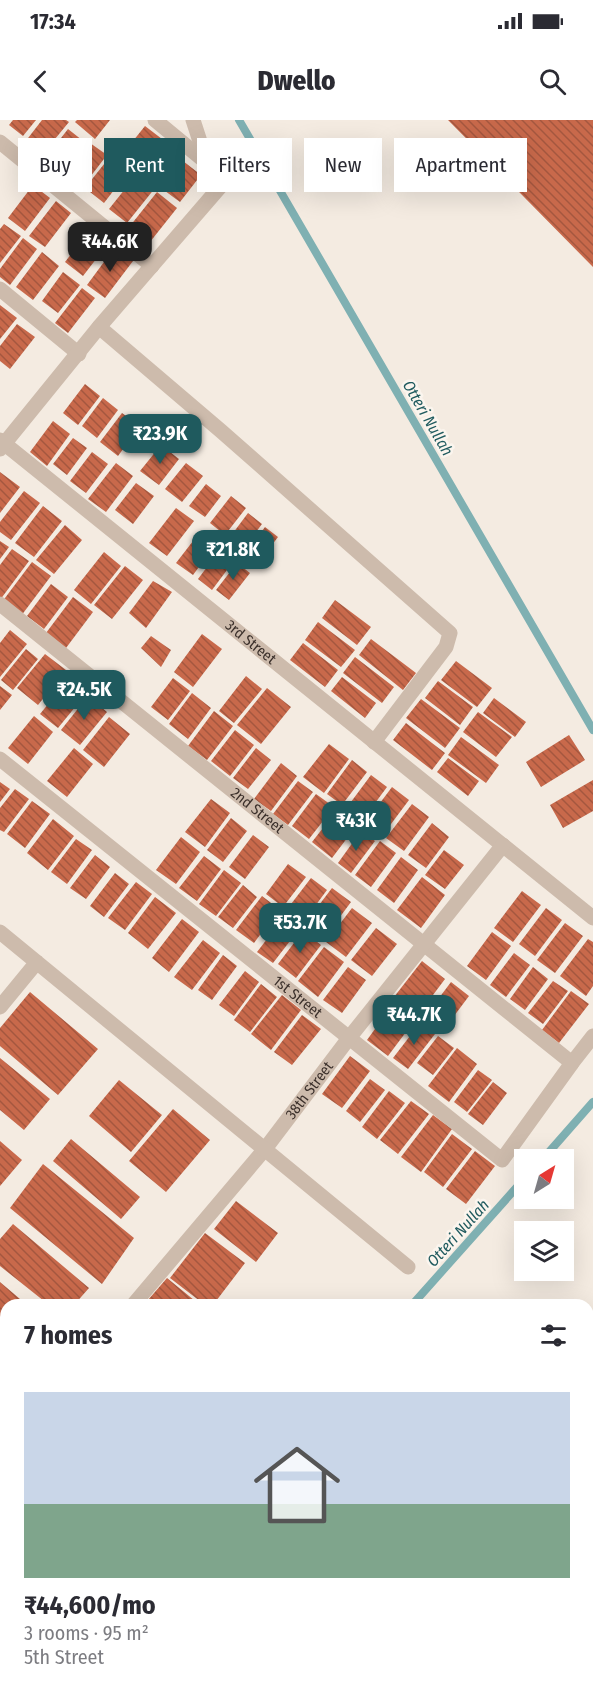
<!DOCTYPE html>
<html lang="en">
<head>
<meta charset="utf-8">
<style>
  :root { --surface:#fff; --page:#f2f2f3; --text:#2b2b33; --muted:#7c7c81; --line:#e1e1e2; --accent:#1f5a5e }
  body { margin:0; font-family:"Fira Sans Condensed",sans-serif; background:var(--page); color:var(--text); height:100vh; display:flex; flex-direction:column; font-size:22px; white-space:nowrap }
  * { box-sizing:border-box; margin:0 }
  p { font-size:20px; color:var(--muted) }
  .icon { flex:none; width:33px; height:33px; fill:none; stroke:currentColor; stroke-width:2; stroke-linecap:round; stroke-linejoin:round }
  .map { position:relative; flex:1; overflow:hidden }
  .sheet { position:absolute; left:0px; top:1179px; width:594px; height:402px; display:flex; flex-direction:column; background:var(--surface); border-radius:18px 18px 0 0; box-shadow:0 6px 24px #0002 }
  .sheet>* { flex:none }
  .hud { position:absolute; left:18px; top:18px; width:558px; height:54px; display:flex; gap:12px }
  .needle { width:39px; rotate:37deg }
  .buttons { position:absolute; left:514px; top:1029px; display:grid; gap:12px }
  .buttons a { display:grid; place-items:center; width:60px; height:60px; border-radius:0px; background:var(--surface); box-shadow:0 6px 24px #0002; font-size:30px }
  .price { position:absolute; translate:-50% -51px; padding:0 14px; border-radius:12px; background:var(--accent); color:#fff; font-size:20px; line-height:39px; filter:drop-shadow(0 2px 3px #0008) }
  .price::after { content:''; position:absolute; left:50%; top:36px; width:18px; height:14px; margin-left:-9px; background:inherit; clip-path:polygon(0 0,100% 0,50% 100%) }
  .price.active { background:#222; color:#fff }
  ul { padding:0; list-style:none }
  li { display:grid; align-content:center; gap:12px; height:318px; padding:0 24px }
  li+li { border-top:2px solid var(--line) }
  li span { display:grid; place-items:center; height:186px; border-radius:0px; color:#555 }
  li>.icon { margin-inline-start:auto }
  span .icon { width:108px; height:108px; fill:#fffc; stroke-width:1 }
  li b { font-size:26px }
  h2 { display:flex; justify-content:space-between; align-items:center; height:72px; padding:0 24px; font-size:26px }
  .tag { padding:0 21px; border-radius:0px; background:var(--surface); box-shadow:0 6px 24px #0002; font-size:21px; line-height:54px }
  .tag.active { background:var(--accent); color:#fff }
  .status { display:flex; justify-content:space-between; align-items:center; height:42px; padding:0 30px; background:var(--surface); direction:ltr }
  .status svg { height:16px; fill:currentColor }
  header { display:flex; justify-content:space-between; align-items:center; height:78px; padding:0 24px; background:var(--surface); font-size:27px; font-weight:800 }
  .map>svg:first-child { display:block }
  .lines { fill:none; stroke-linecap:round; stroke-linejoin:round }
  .stream { stroke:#7fb0b2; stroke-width:8 }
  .building { fill:url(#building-back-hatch) }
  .service { stroke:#cdbbac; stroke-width:12 }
  .minor { stroke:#cdbbac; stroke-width:15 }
  .tertiary { stroke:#cdbbac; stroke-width:15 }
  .labels { text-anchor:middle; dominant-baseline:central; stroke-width:5; stroke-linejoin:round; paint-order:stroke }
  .street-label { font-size:15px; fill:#3b302b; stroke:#fbf5ee }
  .water-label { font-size:16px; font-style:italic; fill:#1f5a5e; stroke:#fbf5ee }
</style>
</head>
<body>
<div class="status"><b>17:34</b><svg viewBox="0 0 49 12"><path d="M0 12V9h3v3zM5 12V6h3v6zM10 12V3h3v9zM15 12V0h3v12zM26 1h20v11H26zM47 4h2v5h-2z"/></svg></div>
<header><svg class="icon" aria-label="back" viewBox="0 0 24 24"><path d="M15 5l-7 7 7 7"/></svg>Dwello<svg class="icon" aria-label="search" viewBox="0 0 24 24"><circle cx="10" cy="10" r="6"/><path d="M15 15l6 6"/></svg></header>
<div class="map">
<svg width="593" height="1581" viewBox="0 0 593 1581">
  <defs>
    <pattern id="building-back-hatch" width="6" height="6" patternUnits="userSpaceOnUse" patternTransform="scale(1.5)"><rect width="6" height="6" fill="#c8694b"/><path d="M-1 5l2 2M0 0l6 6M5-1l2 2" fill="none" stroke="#a4573f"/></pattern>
  </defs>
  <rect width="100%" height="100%" fill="#f4ebe1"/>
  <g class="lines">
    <path class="stream" d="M239 0 593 610
      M542 1040 593 982
      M412 1185 525 1058
      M106 1575 110 1581"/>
  </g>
  <path class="building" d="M13 0H36L23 16 9 5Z
    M42 0H66L69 2 41 36 25 22Z
    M77 0H110L95 19 75 2Z
    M448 0H593V147Z
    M145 6 162 19 138 49 121 36Z
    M68 9 87 24 65 51 47 36Z
    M90 23 107 35 84 65 68 52Z
    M164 24 181 38 159 67 142 53Z
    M112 34 131 48 104 83 85 68Z
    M183 41 201 55 180 82 161 68Z
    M137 54 155 68 127 103 109 89Z
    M33 65 50 78 25 111 8 98Z
    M157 72 177 88 150 122 130 106Z
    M56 81 71 93 45 127 29 116Z
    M4 104 21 116 0 143V109Z
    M92 107 110 121 83 156 65 142Z
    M23 118 37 129 10 165 0 157V149Z
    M115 127 133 141 105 178 87 165Z
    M42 132 59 146 33 180 16 167Z
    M63 152 80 165 58 193 42 181Z
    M82 168 95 178 68 213 55 203Z
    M0 185 17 198 0 219Z
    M17 204 35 217 10 249 0 241V226Z
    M85 264 100 276 78 305 63 293Z
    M103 278 118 290 97 318 82 306Z
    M122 293 140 306 118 336 100 322Z
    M53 301 70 314 47 346 30 332Z
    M73 318 87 328 67 355 53 344Z
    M161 325 179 339 159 365 140 351Z
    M92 332 108 344 86 373 70 361Z
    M116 343 133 356 106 392 88 379Z
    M186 343 203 356 182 382 165 369Z
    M0 352 20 367 0 393Z
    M136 363 154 376 133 404 115 390Z
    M206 364 221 376 205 397 189 386Z
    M24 371 40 383 11 420 0 412V402Z
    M231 376 246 388 225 415 210 403Z
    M43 386 62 401 34 437 15 423Z
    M176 388 194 401 167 436 149 423Z
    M248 393 262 404 241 432 227 421Z
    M65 405 82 420 54 454 36 440Z
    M265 407 278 417 256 446 243 436Z
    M200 412 216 424 193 455 176 443Z
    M0 421 9 427 0 439Z
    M12 429 29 441 0 480V445Z
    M219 431 233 442 212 470 198 459Z
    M104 432 121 446 91 484 74 470Z
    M32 442 51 456 21 496 2 482Z
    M237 443 250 453 229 480 216 470Z
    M125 446 143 460 112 499 94 485Z
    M153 461 172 472 146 508 129 493Z
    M51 464 68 477 44 509 27 496Z
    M73 477 93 492 66 528 46 513Z
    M335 480 371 507 357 525 322 498Z
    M318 502 355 530 341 547 305 520Z
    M10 510 27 524 0 557V523Z
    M202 514 222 529 193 567 174 552Z
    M151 516 171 530 161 547 141 528Z
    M371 519 416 553 403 570 359 535Z
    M303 523 338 550 325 567 290 540Z
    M26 529 38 539 13 570 1 560Z
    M45 534 66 550 38 585 17 568Z
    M355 537 394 567 382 583 343 553Z
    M456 541 492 568 477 587 441 560Z
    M246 556 262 569 234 603 219 591Z
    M342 557 376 583 365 598 331 571Z
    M173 558 190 571 168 600 151 587Z
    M67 561 85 575 58 608 40 594Z
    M438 561 473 587 460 605 425 578Z
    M0 566 12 575 0 590Z
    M267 568 291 587 261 624 237 605Z
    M192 573 211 588 188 619 169 604Z
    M88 576 107 592 80 625 61 610Z
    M494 578 526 602 515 617 483 593Z
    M421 579 460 608 445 628 406 598Z
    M214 591 233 606 207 640 188 626Z
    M478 592 512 617 496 637 463 612Z
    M34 596 53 612 28 644 8 628Z
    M109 597 130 614 104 647 83 630Z
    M406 603 445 633 432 650 393 620Z
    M235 610 254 625 230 656 211 641Z
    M569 615 585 640 541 667 526 642Z
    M461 617 499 645 486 663 448 635Z
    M329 624 349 639 324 673 303 657Z
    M74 628 93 644 67 677 47 661Z
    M256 628 271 640 248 669 233 658Z
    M448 638 479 661 468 676 437 652Z
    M352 640 367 652 342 685 327 674Z
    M281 643 297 656 271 691 254 679Z
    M371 655 387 667 361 702 345 690Z
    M593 660V691L563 708 550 685Z
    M298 661 313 672 288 705 273 694Z
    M0 662 10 669 0 682Z
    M392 667 409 680 382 716 365 703Z
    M15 669 29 679 4 712 0 710V688Z
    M316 674 334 687 309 719 292 706Z
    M211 679 230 693 205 727 185 712Z
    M32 681 50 694 25 728 7 714Z
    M412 684 429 697 404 731 386 718Z
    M337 690 357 705 332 738 312 722Z
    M231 698 247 711 223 742 207 730Z
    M53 699 74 716 48 750 27 733Z
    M432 703 449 717 426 748 408 735Z
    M361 711 375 721 351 753 338 743Z
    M253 715 269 727 245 759 229 747Z
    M181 717 200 732 176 764 156 750Z
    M76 719 92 730 67 764 51 752Z
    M380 721 396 733 371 767 355 755Z
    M444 730 464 745 445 769 425 755Z
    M95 735 110 747 86 779 70 768Z
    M204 736 221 749 197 781 179 768Z
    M401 737 418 750 394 783 377 770Z
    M288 744 306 757 283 787 266 774Z
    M224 750 241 763 216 796 199 784Z
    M115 753 129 764 104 797 90 786Z
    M422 757 445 775 421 808 397 790Z
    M311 758 327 770 304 801 288 788Z
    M136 762 152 774 125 810 108 798Z
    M243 765 257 777 233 808 218 797Z
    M332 768 351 782 325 817 306 802Z
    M522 771 541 785 513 822 494 808Z
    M262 776 279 789 254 823 236 810Z
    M155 777 176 793 148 829 128 813Z
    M352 788 372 803 346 837 326 822Z
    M546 788 562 800 535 836 519 824Z
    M284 797 300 808 273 843 257 832Z
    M182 799 199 812 169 852 152 838Z
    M565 803 583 816 555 853 537 840Z
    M376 808 397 824 372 856 351 840Z
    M303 811 321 825 296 858 278 844Z
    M492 812 511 826 486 860 467 846Z
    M588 819 593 822V866L586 876 560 856Z
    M203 820 220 833 192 870 174 857Z
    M324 827 344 842 318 877 298 861Z
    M514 833 530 845 506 877 490 865Z
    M223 835 237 846 212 880 198 870Z
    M422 841 445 859 418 895 394 877Z
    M348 847 366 860 342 893 323 880Z
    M533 847 548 859 525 890 510 879Z
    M245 851 259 862 234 896 219 885Z
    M553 861 568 871 543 904 528 893Z
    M451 862 469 876 442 912 424 898Z
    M261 864 277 877 250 912 234 900Z
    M571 871 589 884 559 923 542 910Z
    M30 872 98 929 58 975 0 926V908Z
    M282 875 301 890 271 930 251 914Z
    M393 884 415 900 388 936 367 920Z
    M302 895 321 909 292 945 274 932Z
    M420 903 435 914 408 949 393 938Z
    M438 916 454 928 433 955 417 943Z
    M457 928 477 944 449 982 428 966Z
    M350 936 370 951 342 988 322 974Z
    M0 938 50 979 24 1010 0 990Z
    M478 950 492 960 467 992 454 982Z
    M370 959 385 970 360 1002 346 991Z
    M119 960 162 995 131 1032 89 996Z
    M493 962 507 973 483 1005 468 994Z
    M389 971 405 983 377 1019 362 1007Z
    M411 981 429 994 398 1034 380 1020Z
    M173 989 210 1020 166 1072 129 1041Z
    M433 995 452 1009 421 1052 401 1037Z
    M452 1014 472 1029 443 1067 424 1052Z
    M71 1019 140 1077 121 1099 53 1041Z
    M0 1021 22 1040 0 1066Z
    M475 1031 495 1046 466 1084 446 1069Z
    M43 1044 134 1118 102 1164 10 1088Z
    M236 1081 278 1113 256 1142 214 1109Z
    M13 1104 89 1168 74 1185H49L0 1146V1119Z
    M205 1113 245 1143 213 1185H205L170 1158Z
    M167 1158 200 1185H154L148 1180Z
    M0 1162 27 1185H6V1222L0 1217Z"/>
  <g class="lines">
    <path class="service" d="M588 1545 593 1538
      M563 1581 567 1575"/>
    <g class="minor">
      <path d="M155 0 207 43"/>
      <path d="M0 22 152 146"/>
      <path d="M0 169 79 234"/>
      <path d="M99 207 221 311 450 513 446 527 374 622"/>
      <path id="s1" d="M0 320 593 798"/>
      <path d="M0 329 99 207 232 53 207 43 193 0"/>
      <path id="s2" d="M0 484 572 943"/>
      <path id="s3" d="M0 639 502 1040 572 943 593 916"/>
      <path id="s4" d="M133 1185 265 1029 349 918 503 725"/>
      <path d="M0 1344 6 1337"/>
      <path d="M0 1551 6 1556"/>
      <path d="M29 1575 36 1581"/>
    </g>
    <path class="tertiary" d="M0 812 408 1147
      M0 887 37 842"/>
  </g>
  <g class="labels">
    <g class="street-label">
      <text stroke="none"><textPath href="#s1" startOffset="322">3rd Street</textPath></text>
      <text stroke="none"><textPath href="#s2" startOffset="330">2nd Street</textPath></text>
      <text stroke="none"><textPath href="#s3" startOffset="381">1st Street</textPath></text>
      <text stroke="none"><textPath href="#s4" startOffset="278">38th Street</textPath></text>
    </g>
    <g class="water-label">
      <text transform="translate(428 298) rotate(60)">Otteri Nullah</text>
      <text transform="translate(458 1113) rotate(-48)">Otteri Nullah</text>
    </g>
  </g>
</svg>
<div class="buttons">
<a><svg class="needle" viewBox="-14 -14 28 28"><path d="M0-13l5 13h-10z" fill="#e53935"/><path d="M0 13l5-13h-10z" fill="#7c7c81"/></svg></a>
<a><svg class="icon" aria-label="layers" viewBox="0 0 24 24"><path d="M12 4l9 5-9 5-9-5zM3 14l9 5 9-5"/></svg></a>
</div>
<b class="price active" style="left:110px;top:153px">₹44.6K</b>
<b class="price" style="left:160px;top:345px">₹23.9K</b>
<b class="price" style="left:233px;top:461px">₹21.8K</b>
<b class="price" style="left:84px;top:601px">₹24.5K</b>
<b class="price" style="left:356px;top:732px">₹43K</b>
<b class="price" style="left:300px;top:834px">₹53.7K</b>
<b class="price" style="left:414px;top:926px">₹44.7K</b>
<div class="hud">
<a class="tag">Buy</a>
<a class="tag active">Rent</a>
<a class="tag">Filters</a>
<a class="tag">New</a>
<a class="tag">Apartment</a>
</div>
<section class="sheet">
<h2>7 homes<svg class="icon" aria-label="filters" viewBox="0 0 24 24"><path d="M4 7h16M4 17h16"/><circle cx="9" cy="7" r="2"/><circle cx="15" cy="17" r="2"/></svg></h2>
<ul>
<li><span style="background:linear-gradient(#c9d6e8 60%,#7fa58c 0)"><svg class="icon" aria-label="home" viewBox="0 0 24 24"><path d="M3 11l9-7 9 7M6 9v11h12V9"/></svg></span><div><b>₹44,600/mo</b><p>3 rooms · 95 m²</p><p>5th Street</p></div></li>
</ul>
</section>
</div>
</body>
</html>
